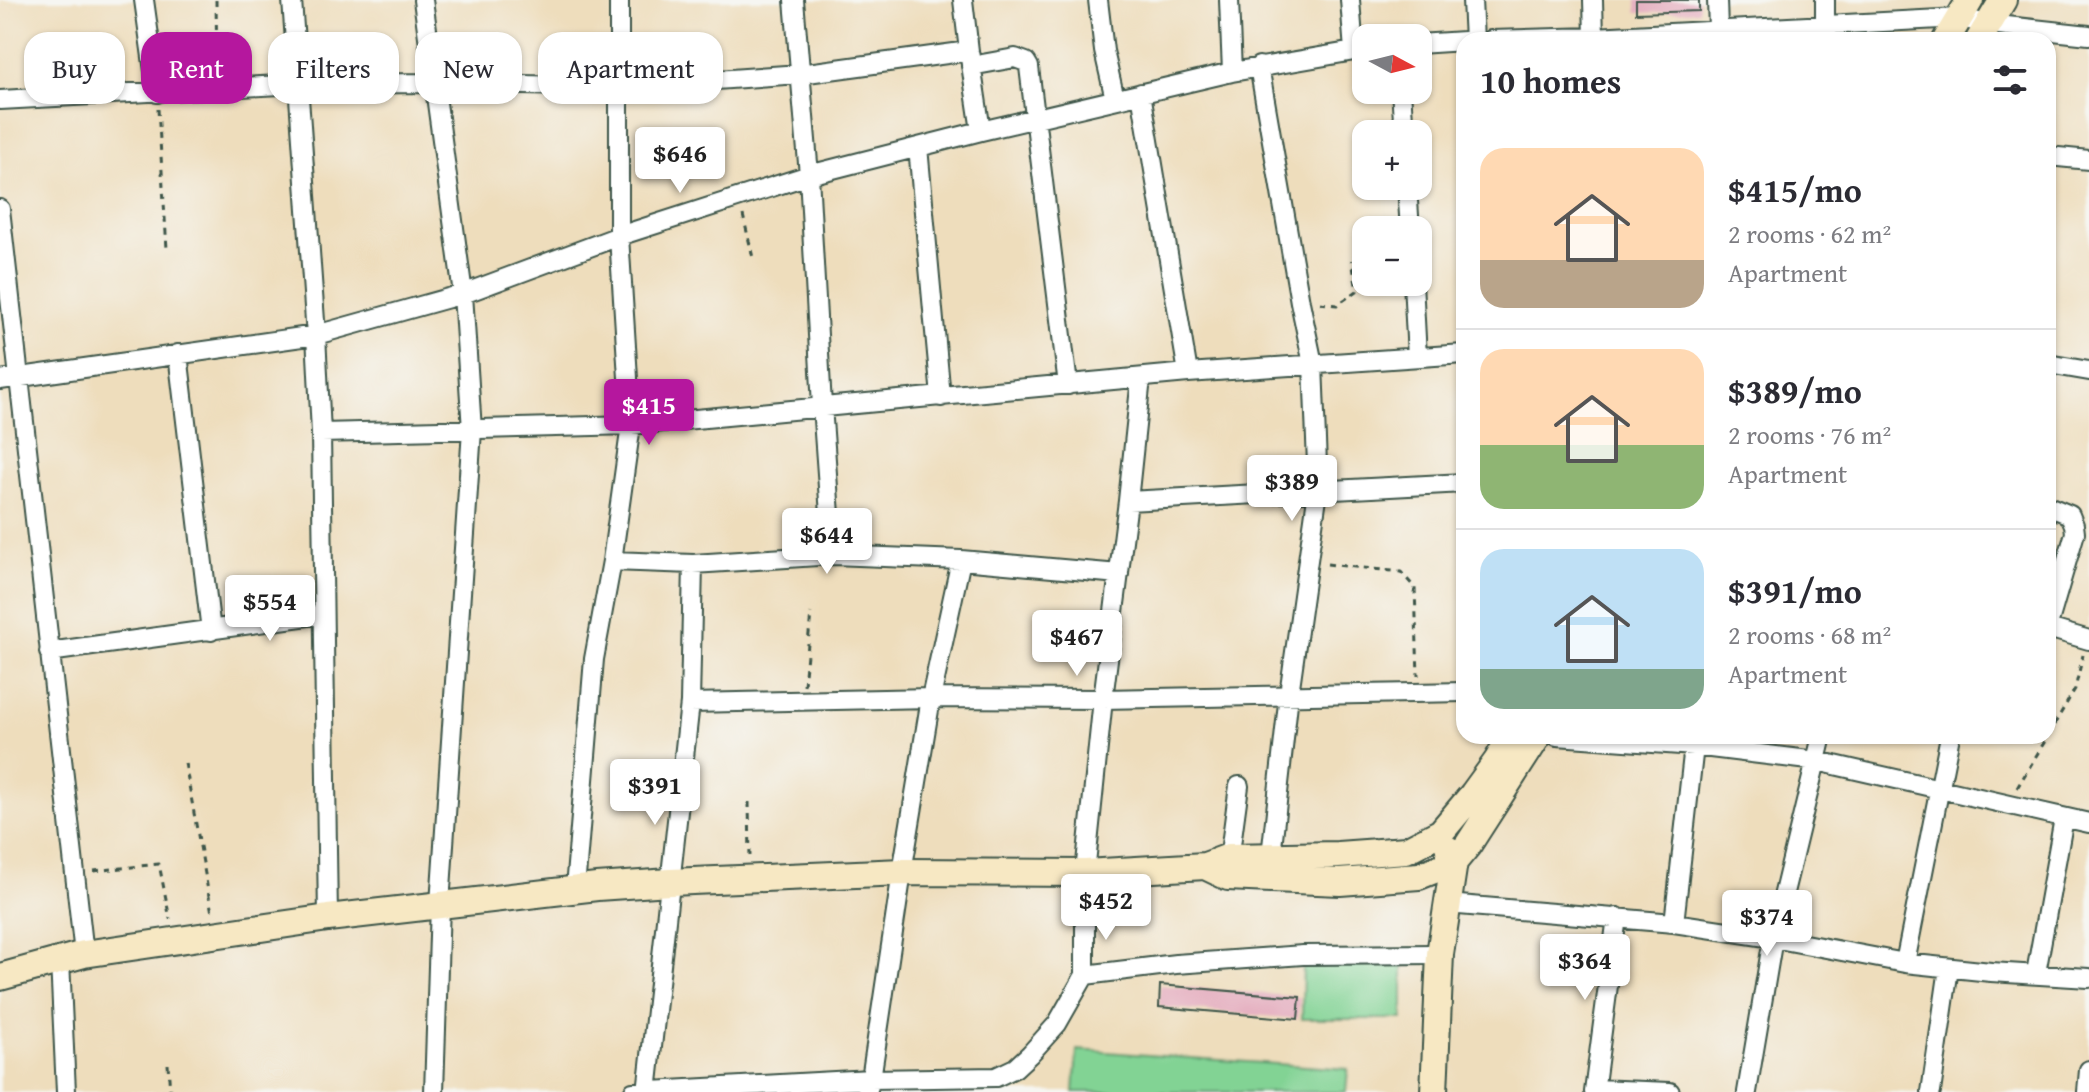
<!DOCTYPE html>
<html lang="en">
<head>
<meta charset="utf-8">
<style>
  :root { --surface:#fff; --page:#f7f7f7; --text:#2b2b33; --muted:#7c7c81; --line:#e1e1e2; --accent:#b5179e }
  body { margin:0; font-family:"Gentium Book Plus",serif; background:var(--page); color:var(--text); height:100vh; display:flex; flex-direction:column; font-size:30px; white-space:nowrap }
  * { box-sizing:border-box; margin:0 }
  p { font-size:26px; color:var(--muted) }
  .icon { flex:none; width:44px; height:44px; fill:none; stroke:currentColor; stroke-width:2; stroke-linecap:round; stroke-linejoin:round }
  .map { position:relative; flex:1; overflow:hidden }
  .details { position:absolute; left:1456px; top:32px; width:600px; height:712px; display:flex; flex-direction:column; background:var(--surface); border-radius:24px; box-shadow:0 2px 6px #0004 }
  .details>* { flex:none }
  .banner { position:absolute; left:24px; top:32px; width:760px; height:72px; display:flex; gap:16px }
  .needle { width:52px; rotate:97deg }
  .controls { position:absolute; left:1352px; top:24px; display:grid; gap:16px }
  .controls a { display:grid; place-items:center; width:80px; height:80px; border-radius:16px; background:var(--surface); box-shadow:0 2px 6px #0004; font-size:40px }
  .price { position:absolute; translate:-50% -68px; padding:0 18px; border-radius:8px; background:#fff; color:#222; font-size:26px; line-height:52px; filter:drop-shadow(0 2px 4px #0008) }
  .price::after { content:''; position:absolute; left:50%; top:48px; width:24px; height:18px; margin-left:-12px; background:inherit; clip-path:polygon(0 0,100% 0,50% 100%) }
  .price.active { background:var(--accent); color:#fff }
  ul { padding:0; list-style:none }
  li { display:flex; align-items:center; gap:24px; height:200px; padding:0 24px }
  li+li { border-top:2px solid var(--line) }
  li span { display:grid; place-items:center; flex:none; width:224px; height:160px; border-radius:24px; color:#555 }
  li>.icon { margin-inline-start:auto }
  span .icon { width:96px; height:96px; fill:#fffc; stroke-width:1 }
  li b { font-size:34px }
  h2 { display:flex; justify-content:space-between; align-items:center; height:96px; padding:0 24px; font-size:34px }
  .tag { padding:0 28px; border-radius:24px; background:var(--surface); box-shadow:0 2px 6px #0004; font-size:28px; line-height:72px }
  .tag.active { background:var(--accent); color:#fff }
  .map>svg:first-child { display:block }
  .green { fill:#82d394; stroke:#508864; stroke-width:2 }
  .building { fill:#e5afc0 }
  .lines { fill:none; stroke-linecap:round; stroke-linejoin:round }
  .street-casing { stroke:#3e5548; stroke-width:22 }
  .secondary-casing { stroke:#3e5548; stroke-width:30 }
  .path { stroke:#3e5548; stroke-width:3; stroke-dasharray:6 6; stroke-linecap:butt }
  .street { stroke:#fff; stroke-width:18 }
  .secondary { stroke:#f7e8c3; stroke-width:26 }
</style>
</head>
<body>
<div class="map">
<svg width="2089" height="1092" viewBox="0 0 2089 1092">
  <rect width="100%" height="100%" fill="#f6f6f2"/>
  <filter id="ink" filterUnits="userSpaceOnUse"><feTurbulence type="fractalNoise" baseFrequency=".0125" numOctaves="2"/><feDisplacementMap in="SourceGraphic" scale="16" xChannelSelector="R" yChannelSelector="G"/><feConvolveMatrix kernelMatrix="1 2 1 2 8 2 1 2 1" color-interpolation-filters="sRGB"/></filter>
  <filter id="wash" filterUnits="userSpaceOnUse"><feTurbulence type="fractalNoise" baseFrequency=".006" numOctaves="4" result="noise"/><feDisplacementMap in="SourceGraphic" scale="32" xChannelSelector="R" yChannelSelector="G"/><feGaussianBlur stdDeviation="1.8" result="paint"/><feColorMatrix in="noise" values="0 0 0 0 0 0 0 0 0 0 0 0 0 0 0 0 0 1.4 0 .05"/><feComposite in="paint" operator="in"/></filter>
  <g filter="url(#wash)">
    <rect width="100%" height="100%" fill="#eeddbc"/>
    <path class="green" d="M1303 960 1403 961V1019H1302Z
      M1077 1050 1348 1069 1346 1092H1074Z"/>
    <g id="blocks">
      <path class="building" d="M1636 0H1699V11L1636 13Z
        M1160 985 1300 997 1298 1019 1159 1007Z"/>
    </g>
  </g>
  <g filter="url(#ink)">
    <use href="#blocks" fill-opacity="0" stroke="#3e5548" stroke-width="2"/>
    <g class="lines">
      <g class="street-casing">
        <path id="street" d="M144 0 157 93
          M292 0 316 335 321 433 328 918
          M423 0 463 294 472 430 440 904 434 1092
          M794 0 809 175 822 406 833 555
          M963 0 969 51 981 131
          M1098 0 1104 51 1115 99
          M1229 0 1232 72
          M1350 0 1354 51
          M1472 0 1474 40
          M1593 0 1594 37
          M1717 0 1718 29
          M1825 25V0
          M1491 40 1594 37 1959 18 1989 24 2089 35
          M1418 44 1464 41
          M971 66 1015 58 1026 62 1029 67 1068 385
          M1259 66 1300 302 1313 364 1318 490 1289 694 1271 856
          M1401 90 1404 134
          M1141 93 1188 373
          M0 100 299 84 435 83 617 87 800 74 969 51
          M918 147 941 397
          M2048 156 2089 160
          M1407 186 1410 230
          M0 209 84 954
          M1413 282 1417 357
          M178 354 211 631
          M2048 364 2089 371
          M0 380 316 335 463 294 619 236 809 175 981 131 1232 72 1366 49
          M321 433 631 425 1188 373 1464 354
          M1128 501 1464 483
          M2048 506 2070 515 2074 525 2075 533 2048 625
          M612 561 693 564 833 555 961 560 1119 574
          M2048 628 2089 640
          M49 652 323 614
          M690 703 931 698 1103 699 1464 692
          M1557 736 1694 746 1817 761 2089 823
          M1228 867 1239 786
          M575 889 594 659 612 561 631 425 619 236V0
          M1447 904 1674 923 1773 938 1905 963 1991 972 2089 978
          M1674 923 1694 746
          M60 960 66 1092
          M1905 963 1950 736
          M2036 973 2064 818
          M1085 975 1176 964 1303 955 1440 954
          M1595 1089 1670 1092
          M633 1092 871 1079 996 1077 1015 1068 1030 1054 1057 1024 1085 975V873L1103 699 1128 501 1141 378
          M647 1092 690 703 693 564
          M867 1092 871 1079 902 872 931 698 961 560
          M1594 1092 1617 917
          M1747 1092 1773 938 1822 736
          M1931 1092 1949 968
          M2087 1092 2089 1070"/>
      </g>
      <g class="secondary-casing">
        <path id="secondary" d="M1946 40 1970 0
          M1979 40 2003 0
          M1205 866 1228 877 1340 882 1419 876 1454 862 1468 845 1538 736
          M0 977 84 954 328 918 597 887 670 882 902 872 1085 873 1205 866 1229 857 1338 855 1406 850 1441 832 1473 794 1497 761 1511 736
          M1434 1092 1440 954 1454 862 1449 850"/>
      </g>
      <path class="path" d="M216 0 217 72
        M158 109 167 249
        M743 215 753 258
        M1320 303 1337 305 1357 291 1352 260
        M1327 564 1401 572 1415 588 1418 676
        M804 685 811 613
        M2048 735 2075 689 2083 655
        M185 763 212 913
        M2017 788 2048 736
        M749 802 750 858
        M94 871 159 864 170 919
        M168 1064 170 1092"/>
      <use href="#street" class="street"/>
      <use href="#secondary" class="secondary"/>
    </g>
  </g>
</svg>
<div class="controls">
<a><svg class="needle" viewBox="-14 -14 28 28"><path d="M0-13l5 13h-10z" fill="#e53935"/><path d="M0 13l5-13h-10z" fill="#7c7c81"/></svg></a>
<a>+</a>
<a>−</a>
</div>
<b class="price" style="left:680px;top:195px">$646</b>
<b class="price active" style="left:649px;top:447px">$415</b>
<b class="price" style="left:1292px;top:523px">$389</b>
<b class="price" style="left:827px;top:576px">$644</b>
<b class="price" style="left:270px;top:643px">$554</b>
<b class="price" style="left:1077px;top:678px">$467</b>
<b class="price" style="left:655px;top:827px">$391</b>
<b class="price" style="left:1106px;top:942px">$452</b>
<b class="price" style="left:1767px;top:958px">$374</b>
<b class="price" style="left:1585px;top:1002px">$364</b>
<div class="banner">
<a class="tag">Buy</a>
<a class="tag active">Rent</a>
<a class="tag">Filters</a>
<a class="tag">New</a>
<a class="tag">Apartment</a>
</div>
<section class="details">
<h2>10 homes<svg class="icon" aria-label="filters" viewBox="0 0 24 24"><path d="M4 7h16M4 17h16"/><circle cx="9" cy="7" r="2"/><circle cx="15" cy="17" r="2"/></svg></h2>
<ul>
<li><span style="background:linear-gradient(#ffd9b3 70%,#b9a48a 0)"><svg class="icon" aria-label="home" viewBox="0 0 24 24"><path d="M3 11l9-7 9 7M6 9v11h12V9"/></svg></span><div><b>$415/mo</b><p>2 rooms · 62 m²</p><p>Apartment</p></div></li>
<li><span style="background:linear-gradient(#ffd9b3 60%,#8fb573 0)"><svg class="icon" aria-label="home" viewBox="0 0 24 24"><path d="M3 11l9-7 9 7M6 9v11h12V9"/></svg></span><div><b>$389/mo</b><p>2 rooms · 76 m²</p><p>Apartment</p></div></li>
<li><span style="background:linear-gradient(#bfe0f5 75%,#7fa58c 0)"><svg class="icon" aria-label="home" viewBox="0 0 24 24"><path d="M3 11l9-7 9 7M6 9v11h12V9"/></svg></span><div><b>$391/mo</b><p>2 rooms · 68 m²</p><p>Apartment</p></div></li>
</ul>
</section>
</div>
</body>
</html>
